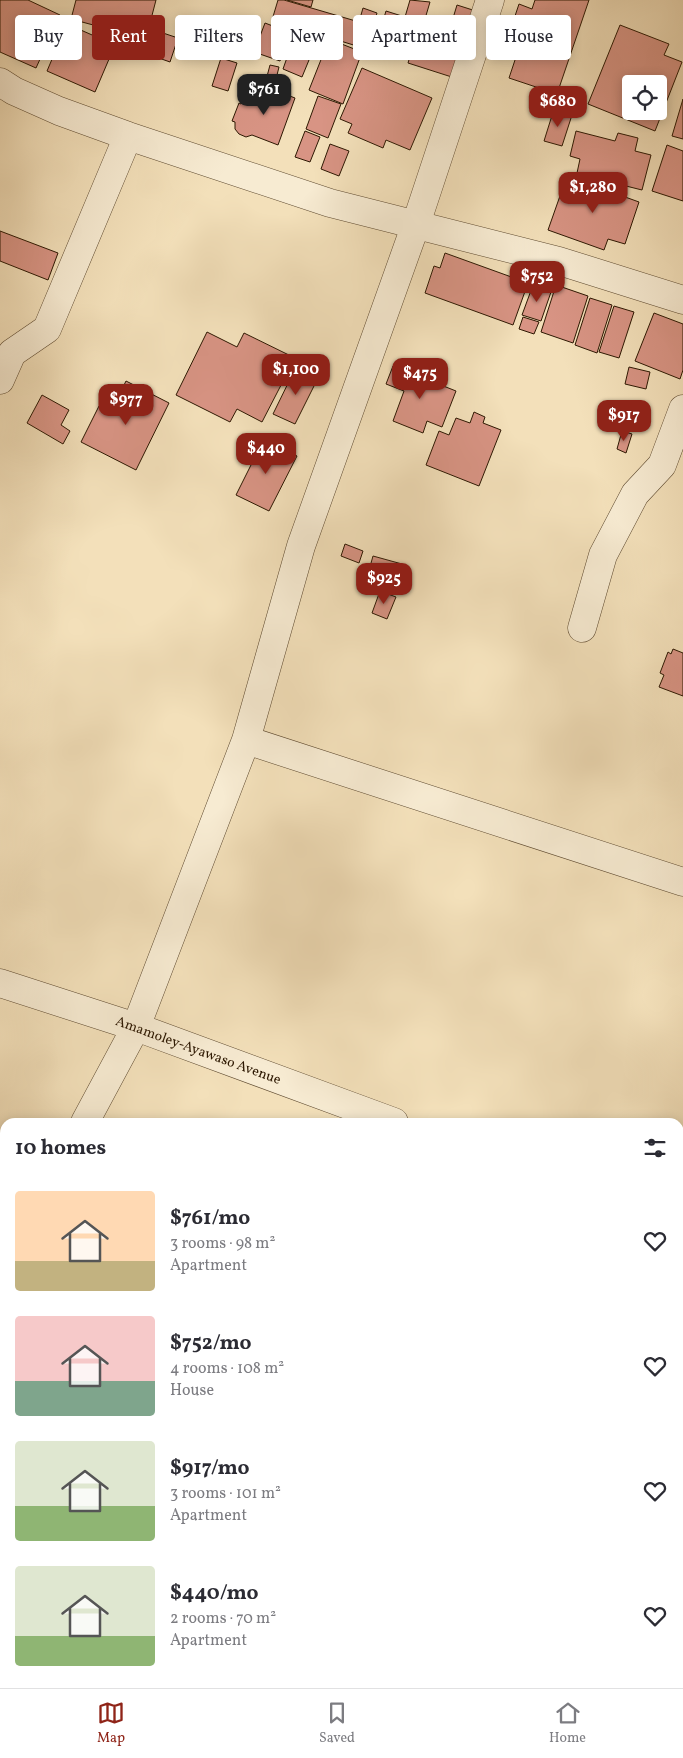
<!DOCTYPE html>
<html lang="en">
<head>
<meta charset="utf-8">
<style>
  :root { --surface:#fff; --page:#f2f2f3; --text:#2b2b33; --muted:#7c7c81; --line:#e1e1e2; --accent:#8f2418 }
  body { margin:0; font-family:Vollkorn,serif; background:var(--page); color:var(--text); height:100vh; display:flex; flex-direction:column; font-size:19px; white-space:nowrap }
  * { box-sizing:border-box; margin:0 }
  p { font-size:16px; color:var(--muted) }
  .icon { flex:none; width:28px; height:28px; fill:none; stroke:currentColor; stroke-width:2; stroke-linecap:round; stroke-linejoin:round }
  .map { position:relative; flex:1; overflow:hidden }
  .sheet { position:absolute; left:0px; top:1118px; width:684px; height:571px; display:flex; flex-direction:column; background:var(--surface); border-radius:15px 15px 0 0; box-shadow:0 2px 12px #0003 }
  .sheet>* { flex:none }
  .hud { position:absolute; left:15px; top:15px; width:654px; height:45px; display:flex; gap:10px }
  .buttons { position:absolute; left:622px; top:75px; display:grid; gap:10px }
  .buttons a { display:grid; place-items:center; width:45px; height:45px; border-radius:5px; background:var(--surface); box-shadow:0 2px 12px #0003; font-size:25px }
  .price { position:absolute; translate:-50% -42px; padding:0 11px; border-radius:10px; background:var(--accent); color:#fff; font-size:16px; line-height:32px; filter:drop-shadow(0 1px 2px #0008) }
  .price::after { content:''; position:absolute; left:50%; top:30px; width:15px; height:11px; margin-left:-8px; background:inherit; clip-path:polygon(0 0,100% 0,50% 100%) }
  .price.on { background:#222; color:#fff }
  ul { padding:0; list-style:none }
  li { display:flex; align-items:center; gap:15px; height:125px; padding:0 15px }
  li span { display:grid; place-items:center; flex:none; width:140px; height:100px; border-radius:5px; color:#555 }
  li>.icon { margin-inline-start:auto }
  span .icon { width:60px; height:60px; fill:#fffc; stroke-width:1 }
  li b { font-size:21px }
  h2 { display:flex; justify-content:space-between; align-items:center; height:60px; padding:0 15px; font-size:21px }
  .pill { padding:0 18px; border-radius:5px; background:var(--surface); box-shadow:0 2px 12px #0003; font-size:18px; line-height:45px }
  .pill.on { background:var(--accent); color:#fff }
  .dock { display:flex; justify-content:space-around; align-items:center; height:70px; border-top:1px solid var(--line); background:var(--surface); font-size:14px; color:var(--muted) }
  .dock a { display:grid; justify-items:center; gap:2px }
  .dock .on { color:var(--accent) }
  .map>svg:first-child { display:block }
  .building { fill:#d89484; stroke:#2d1802; fill-rule:evenodd }
  .lines { fill:none; stroke-linecap:round; stroke-linejoin:round }
  .minor-casing { stroke:#5e4a30; stroke-width:29 }
  .tertiary-casing { stroke:#5e4a30; stroke-width:29 }
  .minor { stroke:#f7ebd2; stroke-width:28 }
  .tertiary { stroke:#f7ebd2; stroke-width:28 }
  .labels { text-anchor:middle; dominant-baseline:central; stroke-width:4; stroke-linejoin:round; paint-order:stroke }
  .street-label { font-size:14px; fill:#2d1802; stroke:#f7ebd2 }
</style>
</head>
<body>
<div class="map">
<svg width="683" height="1688" viewBox="0 0 683 1688">
  <rect width="100%" height="100%" fill="#f3e0ba"/>
  <filter id="stains"><feTurbulence type="fractalNoise" baseFrequency=".004" numOctaves="4"/><feColorMatrix values="0 0 0 0 .2 0 0 0 0 .09 0 0 0 0 .02 0 0 0 .5 -.17"/></filter>
  <radialGradient id="worn" r=".72"><stop offset=".6" stop-color="#630" stop-opacity="0"/><stop offset="1" stop-color="#630" stop-opacity=".3"/></radialGradient>
  <path class="building" d="M0 0H28L60 15 36 68 0 52Z
    M76 0H156L143 50 105 39 108 29 71 19Z
    M278 0H284L366 24 360 47 272 20Z
    M287 0H313L311 7Z
    M410 0 430 2 422 29 418 28 411 48 378 38 386 11 405 17Z
    M535 0H589L557 94 509 78 525 30 512 25 519 4 532 9Z
    M457 5 479 12 458 79 408 63 418 29 429 33 432 22 450 28Z
    M363 8 377 13 373 26 359 22Z
    M265 23 291 33 280 61 254 52Z
    M67 24 115 45 95 92 47 71Z
    M620 25 669 44 664 55 682 62 655 131 588 104ZM631 84H659V111H631Z
    M163 33 178 38 170 62 156 57Z
    M339 43 362 52 343 104 309 90 326 47 336 51Z
    M289 52 309 60 302 77 283 69Z
    M221 58 237 63 228 91 212 86Z
    M270 65 279 67 274 87 265 84Z
    M362 68 432 98 410 150 386 140 383 148 348 133 352 124 340 119Z
    M269 88 295 98 278 145 252 135 246 137 239 134 235 129V122L232 121 239 103 241 104 246 98 253 97 259 99 262 106Z
    M318 96 341 104 328 138 306 129Z
    M683 99V139L672 136Z
    M554 109 572 115 562 146 544 141Z
    M305 131 320 137 310 162 295 157Z
    M576 131 615 141 618 133 638 138 635 151 651 155 642 190 626 186 624 193 602 187 604 180 599 179 598 184 580 179 581 174 577 173 580 159 570 156Z
    M330 144 349 151 339 176 321 169Z
    M667 145 683 151V201L652 191Z
    M567 176 639 202 625 244 608 239 604 250 548 230Z
    M0 231 58 253 48 280 0 261Z
    M445 253 528 283 513 325 425 293 434 266 440 268Z
    M533 285 551 292 541 321 522 315Z
    M556 285 588 296 573 343 541 332Z
    M590 298 612 305 597 353 575 345Z
    M614 306 634 312 619 358 599 352Z
    M654 313 683 324V370L680 379 635 361Z
    M523 317 539 322 534 334 519 329Z
    M207 332 237 347 244 333 295 358 262 422 237 409 230 422 176 395Z
    M393 366 456 391 442 427 427 421 423 433 393 421 404 391 386 384Z
    M296 367 318 378 295 424 273 414Z
    M629 367 650 372 646 389 625 384Z
    M126 381 169 403 136 470 81 442 99 406 111 412Z
    M42 395 69 410 61 425 70 431 63 444 27 423Z
    M474 412 485 417 483 423 501 430 479 486 426 465 439 431 449 435 456 418 470 423Z
    M622 431 632 434 626 453 617 449Z
    M264 439 297 456 269 511 236 495Z
    M345 544 363 551 359 563 341 556Z
    M373 556 402 564 393 590 366 581Z
    M380 591 396 597 387 619 372 613Z
    M673 649 683 653V696L659 687 664 675 660 673 668 652 671 654Z"/>
  <g class="lines">
    <g class="minor-casing">
      <path id="minor" d="M0 82 14 91 59 111 128 136 330 203 559 261 683 300
        M0 380 12 353 47 329 128 136
        M582 628 603 555 635 494 662 465 683 409
        M246 740 683 882
        M85 1122 136 1027 246 740 301 546 416 224 490 0
        M0 1333 5 1321
        M0 1354 5 1357
        M679 1666 683 1667"/>
    </g>
    <g class="tertiary-casing">
      <path id="tertiary" d="M0 983 136 1027 394 1122
        M679 1240 683 1242"/>
    </g>
    <use href="#minor" class="minor"/>
    <use href="#tertiary" class="tertiary"/>
  </g>
  <g class="labels">
    <g class="street-label">
      <text transform="translate(198 1051) rotate(20)">Amamoley-Ayawaso Avenue</text>
    </g>
  </g>
  <rect width="100%" height="100%" filter="url(#stains)"/>
  <rect width="100%" height="100%" fill="url(#worn)"/>
</svg>
<div class="buttons">
<a><svg class="icon" aria-label="locate" viewBox="0 0 24 24"><circle cx="12" cy="12" r="6"/><path d="M12 2v4M12 18v4M2 12h4M18 12h4"/></svg></a>
</div>
<b class="price on" style="left:264px;top:116px">$761</b>
<b class="price" style="left:558px;top:128px">$680</b>
<b class="price" style="left:593px;top:214px">$1,280</b>
<b class="price" style="left:537px;top:303px">$752</b>
<b class="price" style="left:296px;top:396px">$1,100</b>
<b class="price" style="left:420px;top:400px">$475</b>
<b class="price" style="left:126px;top:426px">$977</b>
<b class="price" style="left:624px;top:442px">$917</b>
<b class="price" style="left:266px;top:475px">$440</b>
<b class="price" style="left:384px;top:605px">$925</b>
<div class="hud">
<a class="pill">Buy</a>
<a class="pill on">Rent</a>
<a class="pill">Filters</a>
<a class="pill">New</a>
<a class="pill">Apartment</a>
<a class="pill">House</a>
</div>
<section class="sheet">
<h2>10 homes<svg class="icon" aria-label="filters" viewBox="0 0 24 24"><path d="M4 7h16M4 17h16"/><circle cx="9" cy="7" r="2"/><circle cx="15" cy="17" r="2"/></svg></h2>
<ul>
<li><span style="background:linear-gradient(#ffd9b3 70%,#c2b280 0)"><svg class="icon" aria-label="home" viewBox="0 0 24 24"><path d="M3 11l9-7 9 7M6 9v11h12V9"/></svg></span><div><b>$761/mo</b><p>3 rooms · 98 m²</p><p>Apartment</p></div><svg class="icon" aria-label="heart" viewBox="0 0 24 24"><path d="M12 20l-8-8c-3-5 5-10 8-4 3-6 11-1 8 4z"/></svg></li>
<li><span style="background:linear-gradient(#f6c9c9 65%,#7fa58c 0)"><svg class="icon" aria-label="home" viewBox="0 0 24 24"><path d="M3 11l9-7 9 7M6 9v11h12V9"/></svg></span><div><b>$752/mo</b><p>4 rooms · 108 m²</p><p>House</p></div><svg class="icon" aria-label="heart" viewBox="0 0 24 24"><path d="M12 20l-8-8c-3-5 5-10 8-4 3-6 11-1 8 4z"/></svg></li>
<li><span style="background:linear-gradient(#dfe7d0 65%,#8fb573 0)"><svg class="icon" aria-label="home" viewBox="0 0 24 24"><path d="M3 11l9-7 9 7M6 9v11h12V9"/></svg></span><div><b>$917/mo</b><p>3 rooms · 101 m²</p><p>Apartment</p></div><svg class="icon" aria-label="heart" viewBox="0 0 24 24"><path d="M12 20l-8-8c-3-5 5-10 8-4 3-6 11-1 8 4z"/></svg></li>
<li><span style="background:linear-gradient(#dfe7d0 70%,#8fb573 0)"><svg class="icon" aria-label="home" viewBox="0 0 24 24"><path d="M3 11l9-7 9 7M6 9v11h12V9"/></svg></span><div><b>$440/mo</b><p>2 rooms · 70 m²</p><p>Apartment</p></div><svg class="icon" aria-label="heart" viewBox="0 0 24 24"><path d="M12 20l-8-8c-3-5 5-10 8-4 3-6 11-1 8 4z"/></svg></li>
</ul>
</section>
</div>
<nav class="dock">
<a class="on"><svg class="icon" aria-label="map" viewBox="0 0 24 24"><path d="M3 6l6-2 6 2 6-2v14l-6 2-6-2-6 2zM9 4v14M15 6v14"/></svg>Map</a>
<a><svg class="icon" aria-label="saved" viewBox="0 0 24 24"><path d="M7 4h10v16l-5-4-5 4z"/></svg>Saved</a>
<a><svg class="icon" aria-label="home" viewBox="0 0 24 24"><path d="M3 11l9-7 9 7M6 9v11h12V9"/></svg>Home</a>
</nav>
</body>
</html>
